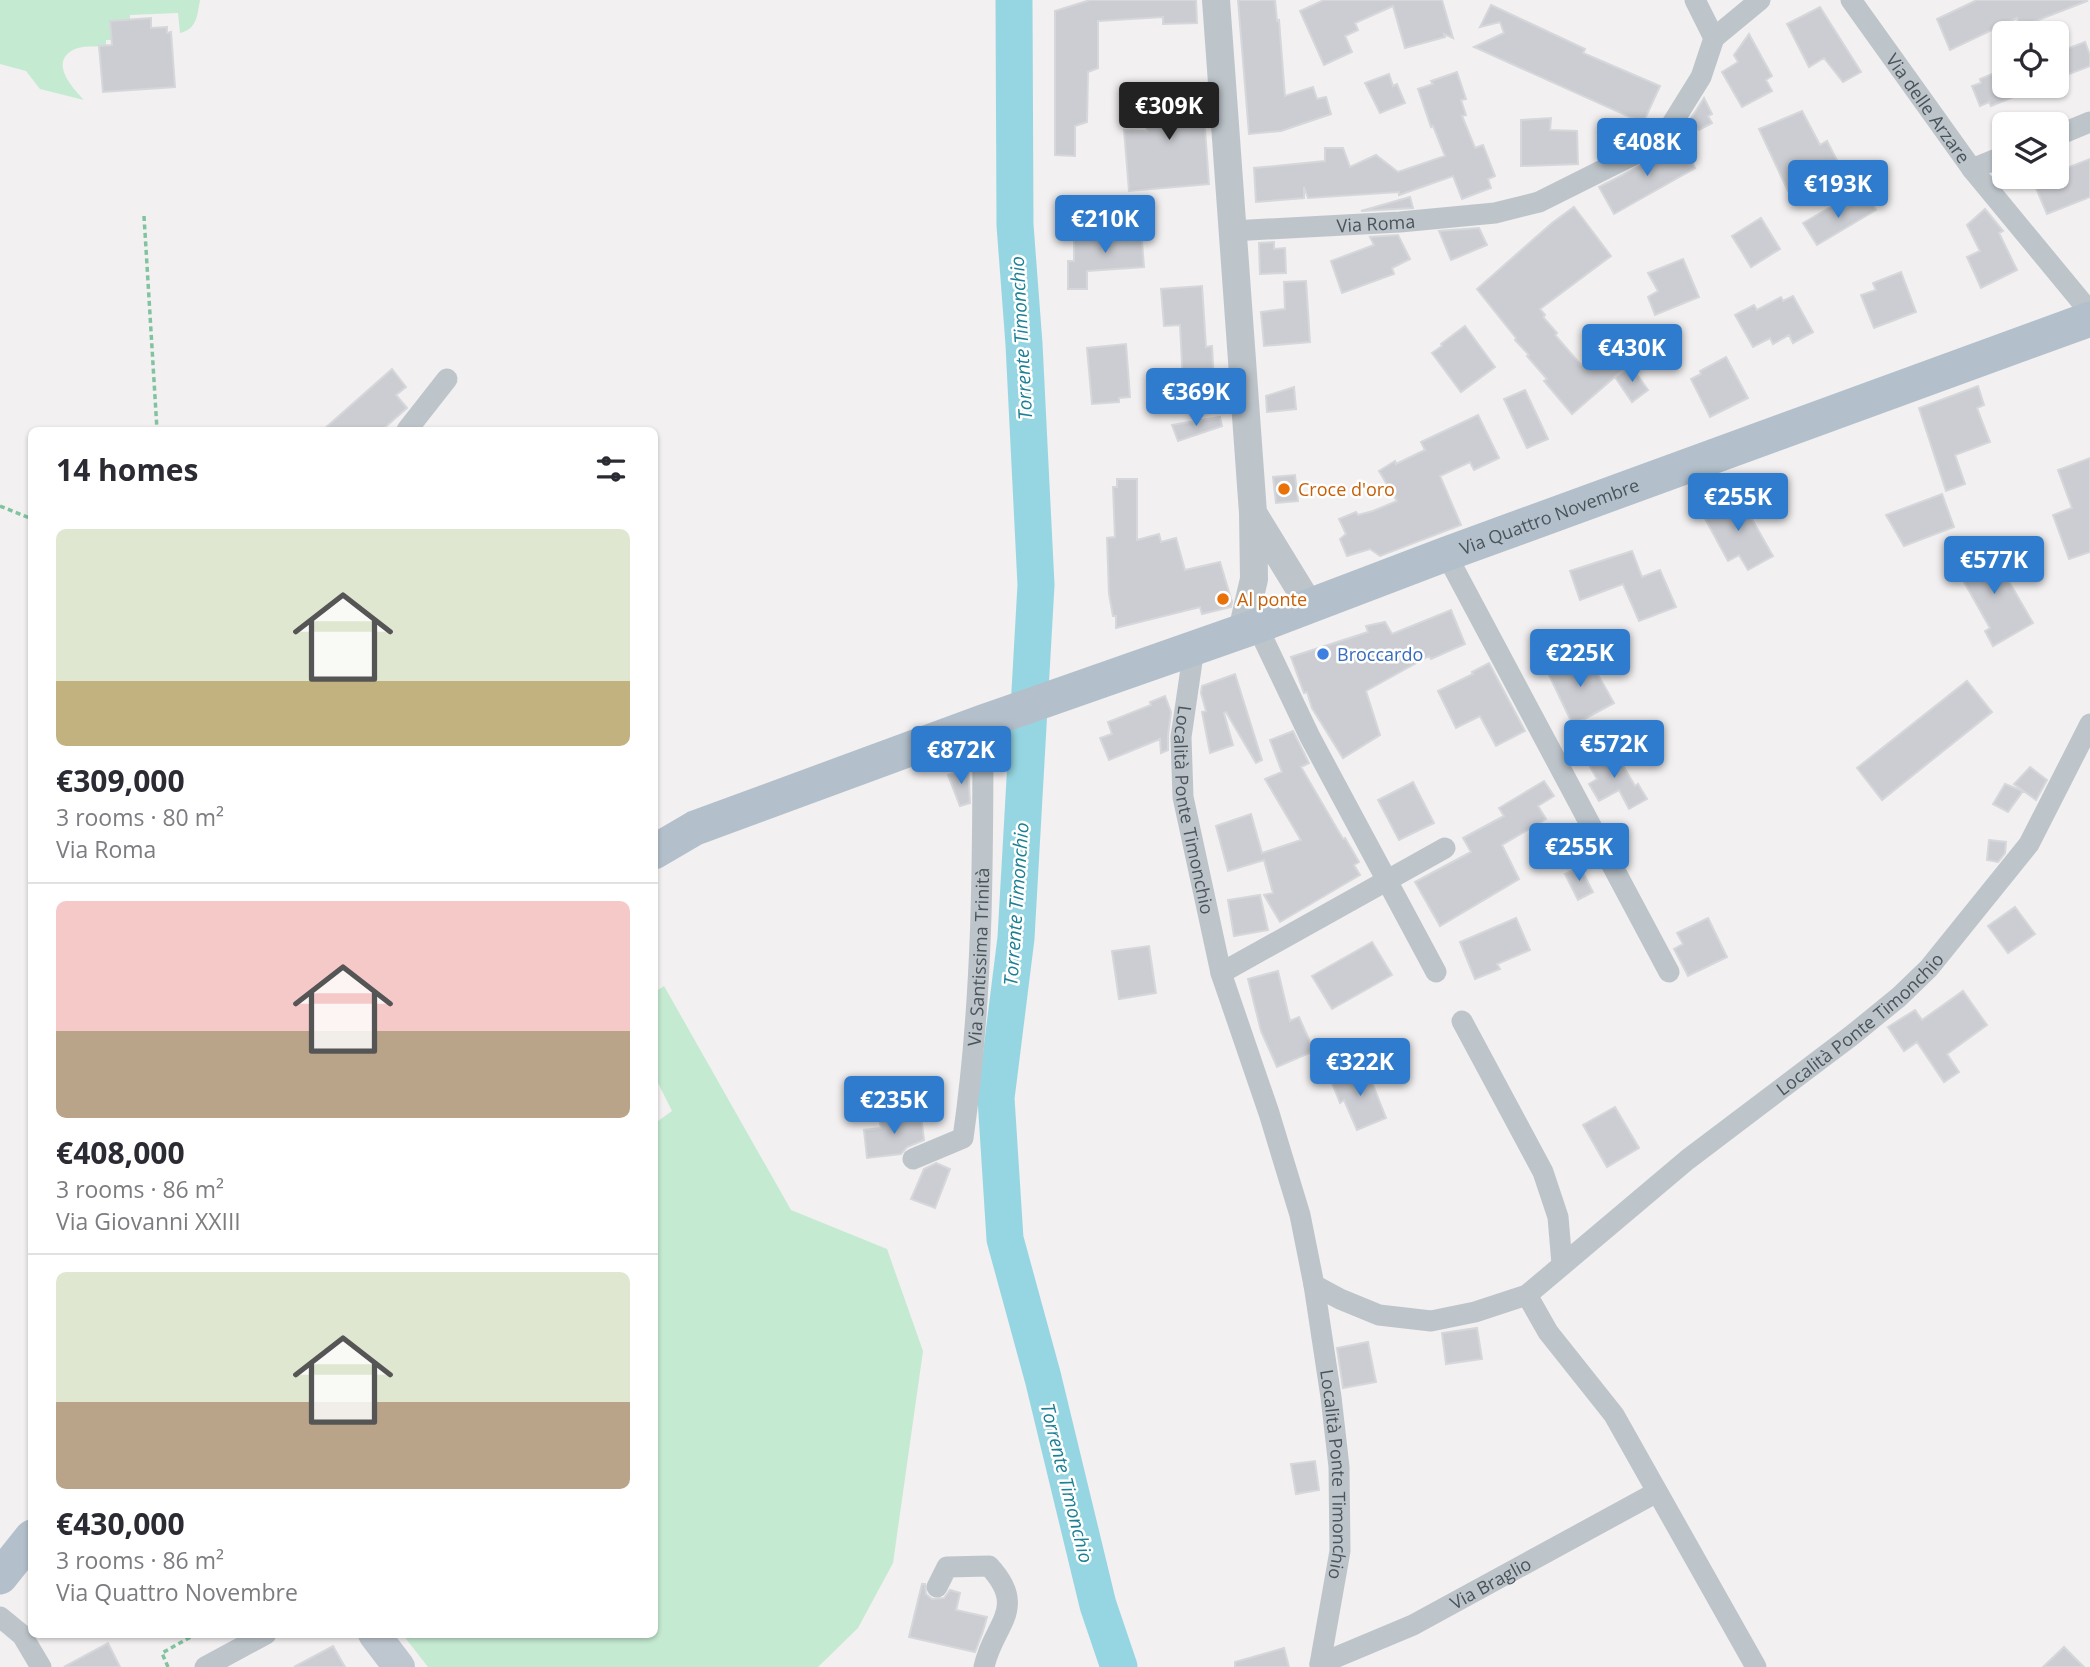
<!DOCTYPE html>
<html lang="en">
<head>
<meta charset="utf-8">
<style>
  :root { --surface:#fff; --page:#f2f2f3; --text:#2b2b33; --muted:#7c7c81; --line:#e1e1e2; --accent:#2f7cce }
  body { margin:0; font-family:"Open Sans",sans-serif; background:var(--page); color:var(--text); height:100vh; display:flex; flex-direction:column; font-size:26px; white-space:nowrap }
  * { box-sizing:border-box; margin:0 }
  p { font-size:23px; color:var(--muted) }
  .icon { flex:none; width:38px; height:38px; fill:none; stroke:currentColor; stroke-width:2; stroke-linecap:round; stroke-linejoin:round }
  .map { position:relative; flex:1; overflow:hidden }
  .sheet { position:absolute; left:28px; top:427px; width:630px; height:1211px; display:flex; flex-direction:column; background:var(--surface); border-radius:10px; box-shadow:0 2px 5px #0004 }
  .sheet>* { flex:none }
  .buttons { position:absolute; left:1992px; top:21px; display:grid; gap:14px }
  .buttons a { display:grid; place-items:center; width:77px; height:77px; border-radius:10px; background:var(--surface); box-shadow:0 2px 5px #0004; font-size:35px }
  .price { position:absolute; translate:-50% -60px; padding:0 16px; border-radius:7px; background:var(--accent); color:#fff; font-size:23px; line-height:46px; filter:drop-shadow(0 2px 4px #0008) }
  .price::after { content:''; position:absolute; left:50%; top:42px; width:21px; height:16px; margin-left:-10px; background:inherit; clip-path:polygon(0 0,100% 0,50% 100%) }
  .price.on { background:#222; color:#fff }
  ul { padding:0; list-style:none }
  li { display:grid; align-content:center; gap:14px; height:371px; padding:0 28px }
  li+li { border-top:2px solid var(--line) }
  li span { display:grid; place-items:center; height:217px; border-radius:10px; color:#555 }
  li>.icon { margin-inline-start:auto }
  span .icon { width:126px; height:126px; fill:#fffc; stroke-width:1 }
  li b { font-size:30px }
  h2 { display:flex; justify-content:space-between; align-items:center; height:84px; padding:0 28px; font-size:30px }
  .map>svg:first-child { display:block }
  .green { fill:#c4ead1 }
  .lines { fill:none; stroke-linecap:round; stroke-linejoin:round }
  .river { stroke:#96d6e2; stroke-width:37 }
  .building { fill:#cbcdd2; stroke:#d5d7da; stroke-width:2 }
  .path { stroke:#80c49f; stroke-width:3.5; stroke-dasharray:5 3.5; stroke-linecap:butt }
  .minor { stroke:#bdc5cb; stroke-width:21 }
  .tertiary { stroke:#bdc5cb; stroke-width:28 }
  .secondary { stroke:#bec7cf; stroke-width:32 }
  .primary { stroke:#b3c0cb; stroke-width:35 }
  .food-dot { fill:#e8710a; stroke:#fff; stroke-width:2.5 }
  .shop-dot { fill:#3f7fe0; stroke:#fff; stroke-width:2.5 }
  .labels { text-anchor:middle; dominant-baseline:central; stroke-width:5; stroke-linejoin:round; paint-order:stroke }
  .street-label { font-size:18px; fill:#4a545b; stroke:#fff }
  .food-label { font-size:18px; fill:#c56008; stroke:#fff; text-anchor:start }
  .shop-label { font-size:18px; fill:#366cbe; stroke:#fff; text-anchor:start }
  .water-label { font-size:19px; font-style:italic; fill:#1c8094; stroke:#fff }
</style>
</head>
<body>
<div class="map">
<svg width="2090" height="1667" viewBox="0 0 2090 1667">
  <rect width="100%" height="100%" fill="#f2f0f0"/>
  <path class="green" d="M0 0H200C197 16 197 29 180 33L178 13 130 15V32L120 40H106V46C96 47 81 45 73 50 49 63 73 88 84 100L40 89 26 71 0 64Z
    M664 986 791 1210 887 1249 923 1351 893 1563 858 1628 818 1667H428L403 1635 654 1634V1124L672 1111 655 1077V992Z"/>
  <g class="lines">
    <path class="river" d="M1014 0 1015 225 1024 344 1036 585 1016 938 996 1098 1005 1239 1043 1378 1098 1605 1119 1667"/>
  </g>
  <path class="building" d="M1090 0H1196L1197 23 1163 24V17L1098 21V68L1088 72 1087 122 1075 126V156L1055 155V11Z
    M1238 0H1275L1277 21 1279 20 1285 96 1313 87 1317 99 1326 97 1331 114 1281 131 1249 134Z
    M1324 0H1442L1453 38 1444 34 1445 37 1405 48 1393 6 1355 23 1358 30 1345 36 1352 52 1324 65 1300 11Z
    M1977 0H2086L2087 1 2020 27 2017 18 1950 50 1937 19Z
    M1491 5 1585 49 1583 53 1660 86 1643 123 1474 47 1504 33 1500 22 1480 27Z
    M1820 7 1861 72 1843 82 1824 58 1809 67 1787 24Z
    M151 18V28L167 27V33L171 32 175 87 103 92 99 46 112 45 110 21Z
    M1749 34 1772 76 1766 80 1772 91 1742 107 1722 72 1738 62 1734 55Z
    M2085 42 2090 55V66L2056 79V53Z
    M2004 69V86L2038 87 1991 106 1989 102 1980 106 1972 86 1981 83 1980 79Z
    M1457 72 1466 99 1461 100 1466 115 1462 116 1475 148 1483 145 1495 176 1488 179 1491 188 1462 199 1453 176 1399 195V192L1308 198 1304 187V198L1256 202 1254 168 1325 161V148H1343L1350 167 1376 155 1398 172 1445 156 1433 126 1431 127 1418 89 1433 84 1431 81Z
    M1389 74 1393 86 1397 84 1405 103 1380 113 1365 83Z
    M1202 88 1209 184 1129 191 1124 130 1147 131 1143 94 1163 92V90Z
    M1704 98 1712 114 1708 116 1712 123 1699 130 1690 120Z
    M1802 111 1820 145 1827 141 1840 166 1788 191 1759 129Z
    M1551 118 1550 130 1577 131 1578 164 1521 166V120Z
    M1681 141 1695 168 1614 214 1599 187 1642 165Z
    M2090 159V197L2047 214 2033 181 2045 177H2056V172Z
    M1867 195 1876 210 1817 245 1803 223 1834 205 1838 212Z
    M1410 197 1413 208 1361 211Z
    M1574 207 1611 256 1540 309 1545 315 1543 317 1557 333 1555 335 1581 365 1609 346 1625 368 1572 414 1544 381 1547 379 1527 356 1529 355 1515 340 1516 338 1477 289 1552 223Z
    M1985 209 2003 231 1999 233 2017 270 1981 288 1967 257 1980 251 1967 225Z
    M1761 218 1780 249 1751 267 1732 236Z
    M1479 228 1487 245 1451 260 1439 231Z
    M1141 229 1144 267 1087 271V289H1068V261H1074V237H1103L1102 232Z
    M1398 235 1410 259 1392 268 1394 274 1342 293 1331 261 1374 245 1370 237Z
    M1274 242V249L1285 248 1286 273 1260 274 1259 243Z
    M1683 259 1699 297 1655 315 1648 297 1658 291 1648 273Z
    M1901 272 1916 312 1874 328 1861 295 1876 290 1873 283Z
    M1306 281 1310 342 1264 346 1261 312 1285 309 1284 282Z
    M1202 286 1206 347 1212 346 1214 381 1183 382 1180 325 1164 326 1161 289Z
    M1793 296 1813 332 1793 343 1789 335 1773 344 1770 338 1753 347 1735 315 1754 305 1757 310 1781 297 1783 301Z
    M1465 326 1495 367 1461 392 1432 353 1442 346 1441 344Z
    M1126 344 1130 397 1119 398V402L1092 404 1087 348Z
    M1726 357 1748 398 1710 417 1691 379 1701 374 1700 371Z
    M1631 366 1648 390 1632 402 1615 377Z
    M392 369 406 387 396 395 407 408 382 430H323Z
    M1978 386 1984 405 1977 408 1990 442 1955 455 1965 484 1946 491 1919 408Z
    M1294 387 1296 409 1267 412 1266 396Z
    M1525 390 1548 439 1527 448 1504 399Z
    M1478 415 1499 458 1474 470 1470 462 1440 476 1461 525 1380 556 1370 549 1347 556 1340 539 1346 534 1339 519 1356 512 1358 515 1373 511 1397 501 1379 471 1395 461 1396 464 1425 450 1421 442Z
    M1220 417 1222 426 1178 441 1172 425Z
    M2090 458V552L2069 559 2053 515 2072 508 2058 470Z
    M1295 475 1298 501 1276 503 1273 477Z
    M1117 479H1137V540L1159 534 1161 542 1176 538 1185 570 1220 562 1232 602 1231 607 1202 614 1200 607 1116 628V616H1113L1109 594 1107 538 1115 537 1113 487H1117Z
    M1737 493 1773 556 1748 570 1739 555 1728 561 1703 515 1719 506 1718 504Z
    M1942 494 1954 527 1904 546 1886 515Z
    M1989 547 2033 623 1993 646 1985 631 1990 628 1955 566Z
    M1632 551 1642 577 1660 570 1676 607 1639 621 1623 584 1580 600 1570 571Z
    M1451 610 1465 644 1431 659 1429 656 1366 691 1380 735 1343 758 1312 708 1307 692 1304 693 1291 657 1368 632 1366 626 1385 622 1392 634Z
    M1585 652 1614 703 1573 725 1548 673Z
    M1489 663 1525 731 1496 746 1480 716 1456 728 1438 691 1473 674 1472 672Z
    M1235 674 1262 760 1256 763 1226 712 1224 713 1233 745 1210 753 1202 712 1206 711 1201 693 1202 686Z
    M1967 681 1992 712 1882 800 1857 768Z
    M1165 696 1171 712 1168 735V750L1161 753 1160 739 1109 760 1100 738 1112 734 1108 722 1151 705 1150 702Z
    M1293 731 1309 763 1301 767 1343 839 1345 838 1359 862 1354 865 1360 875 1280 922 1264 895 1273 893 1264 860 1228 871 1216 826 1251 814 1262 853 1301 840 1265 779 1282 772 1270 740Z
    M1613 748 1635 786 1638 784 1647 799 1629 809 1619 790 1599 801 1589 784 1597 779 1588 763Z
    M968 767 970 803 960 806 948 775Z
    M2030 767 2047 780 2036 800 2014 784Z
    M1544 781 1554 796 1538 806 1546 819 1502 845 1519 879 1440 926 1415 882 1471 852 1463 838 1504 816 1499 808Z
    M1413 782 1434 823 1399 840 1378 800Z
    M2005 784 2023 791 2008 812 1993 804Z
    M1989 840 2006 842 2005 853 1998 862 1987 860Z
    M1580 867 1593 892 1578 900 1565 874Z
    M1260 895 1268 930 1234 936 1228 900Z
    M2015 907 2035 934 2008 953 1988 926Z
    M1516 918 1530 950 1497 964 1500 969 1475 979 1460 942Z
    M1708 918 1727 957 1688 976 1674 949 1683 944 1677 933Z
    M1372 942 1392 975 1332 1009 1312 976Z
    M1149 946 1156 993 1119 999 1112 951Z
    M1278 971 1290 1021 1299 1017 1314 1051 1277 1067 1261 1031 1248 979Z
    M1963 991 1987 1025 1947 1054 1959 1072 1944 1082 1917 1042 1904 1051 1888 1027 1915 1010 1922 1020Z
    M1366 1067 1386 1118 1357 1130 1344 1100 1340 1103 1332 1083Z
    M1615 1107 1639 1148 1607 1167 1583 1125Z
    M921 1115 924 1140 907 1147 901 1154 867 1158 864 1130 881 1128 879 1118Z
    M936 1163 950 1169 935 1208 911 1199 924 1169Z
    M1477 1328 1482 1359 1446 1364 1442 1333Z
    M1368 1342 1376 1382 1343 1388 1337 1348Z
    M1315 1461 1319 1490 1296 1494 1291 1464Z
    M922 1584H925L926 1594 932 1599 944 1598 950 1590 960 1593 956 1610 987 1617 983 1631 975 1652 909 1637Z
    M108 1643 120 1667H64Z
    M333 1646 345 1667H294Z
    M2064 1647 2084 1667H2043Z
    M1284 1648 1289 1667H1235V1662Z"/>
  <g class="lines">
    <path class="path" d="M144 216 157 430
      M0 506 32 519
      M168 1667 162 1653 196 1634"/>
    <g class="minor">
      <path d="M1695 0 1714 38"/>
      <path id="s1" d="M1851 0 1972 169 2090 312"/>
      <path d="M1714 38 1760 0"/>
      <path d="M2056 136 2090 122"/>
      <path d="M1972 169 2004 156"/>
      <path id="s2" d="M1232 231 1400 222 1495 213 1539 202 1635 154 1665 135 1701 77 1714 38"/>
      <path d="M407 430 447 379"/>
      <path d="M1446 554 1669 972"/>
      <path d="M1257 626 1310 737 1436 972"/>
      <path id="s3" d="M1194 648 1181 737 1183 797 1221 973 1269 1113 1300 1215 1314 1285 1340 1299 1379 1315 1431 1321 1475 1312 1527 1295 1687 1160 1851 1036 1899 997 1929 968 2029 844 2090 724"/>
      <path d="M1221 973 1445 848"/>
      <path d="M1462 1021 1543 1172 1558 1217 1562 1264"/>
      <path id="s4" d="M913 1159 963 1138C983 1000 983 860 983 722"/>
      <path id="s5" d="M1314 1285 1331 1397 1339 1467 1340 1551 1320 1664"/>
      <path d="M1527 1295 1548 1332 1614 1415 1756 1667"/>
      <path d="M937 1587 947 1567 989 1566C1029 1609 993 1624 984 1667"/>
      <path d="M0 1617 22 1635 41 1667"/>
      <path id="s6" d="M1320 1664 1413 1625 1657 1492"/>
      <path d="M205 1667 266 1634"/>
    </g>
    <path class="tertiary" d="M1216 0 1253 513 1254 579 1242 631
      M1253 513 1310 606"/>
    <path class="secondary" d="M374 1634 399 1667"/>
    <g class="primary">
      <path id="s7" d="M654 852 695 828 983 722 1257 626 1446 554 2090 319"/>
      <path d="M0 1577 32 1537"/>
    </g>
  </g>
  <g class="food-dot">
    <circle cx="1284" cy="489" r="7"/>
    <circle cx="1223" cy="599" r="7"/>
  </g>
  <circle class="shop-dot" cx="1323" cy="654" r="7"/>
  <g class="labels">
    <g class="street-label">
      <text stroke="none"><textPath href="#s1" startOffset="133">Via delle Arzare</textPath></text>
      <text stroke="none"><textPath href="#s2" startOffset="144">Via Roma</textPath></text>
      <text stroke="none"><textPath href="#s7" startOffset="957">Via Quattro Novembre</textPath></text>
      <text stroke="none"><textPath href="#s3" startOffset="164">Località Ponte Timonchio</textPath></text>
      <text stroke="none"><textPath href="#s4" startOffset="236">Via Santissima Trinità</textPath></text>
      <text stroke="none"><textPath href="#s3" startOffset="1309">Località Ponte Timonchio</textPath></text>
      <text stroke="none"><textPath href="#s5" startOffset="191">Località Ponte Timonchio</textPath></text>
      <text stroke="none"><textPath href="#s6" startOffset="189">Via Braglio</textPath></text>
    </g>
    <g class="food-label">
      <text x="1298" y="489">Croce d'oro</text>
      <text x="1237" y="599">Al ponte</text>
    </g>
    <g class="shop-label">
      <text x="1337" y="654">Broccardo</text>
    </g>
    <g class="water-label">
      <text transform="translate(1021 338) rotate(-93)">Torrente Timonchio</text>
      <text transform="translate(1016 904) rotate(-86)">Torrente Timonchio</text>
      <text transform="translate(1067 1483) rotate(76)">Torrente Timonchio</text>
    </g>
  </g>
</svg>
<div class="buttons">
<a><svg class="icon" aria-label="locate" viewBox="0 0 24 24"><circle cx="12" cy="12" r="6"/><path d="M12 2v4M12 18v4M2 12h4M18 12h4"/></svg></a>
<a><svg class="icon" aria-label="layers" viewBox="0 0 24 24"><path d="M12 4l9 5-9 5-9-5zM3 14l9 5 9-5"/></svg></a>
</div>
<b class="price on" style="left:1169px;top:142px">€309K</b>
<b class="price" style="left:1647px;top:178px">€408K</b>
<b class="price" style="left:1838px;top:220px">€193K</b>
<b class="price" style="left:1105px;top:255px">€210K</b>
<b class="price" style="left:1632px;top:384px">€430K</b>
<b class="price" style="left:1196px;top:428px">€369K</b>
<b class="price" style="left:1738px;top:533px">€255K</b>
<b class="price" style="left:1994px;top:596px">€577K</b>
<b class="price" style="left:1580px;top:689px">€225K</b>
<b class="price" style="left:1614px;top:780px">€572K</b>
<b class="price" style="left:961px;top:786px">€872K</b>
<b class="price" style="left:1579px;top:883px">€255K</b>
<b class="price" style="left:1360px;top:1098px">€322K</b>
<b class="price" style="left:894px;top:1136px">€235K</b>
<section class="sheet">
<h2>14 homes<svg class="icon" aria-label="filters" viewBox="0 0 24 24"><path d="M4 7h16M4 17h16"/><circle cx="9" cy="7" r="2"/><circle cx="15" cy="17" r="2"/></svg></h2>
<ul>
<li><span style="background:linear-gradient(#dfe7d0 70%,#c2b280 0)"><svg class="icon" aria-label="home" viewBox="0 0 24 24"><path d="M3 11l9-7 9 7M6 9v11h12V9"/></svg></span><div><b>€309,000</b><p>3 rooms · 80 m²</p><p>Via Roma</p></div></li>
<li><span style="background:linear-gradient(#f6c9c9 60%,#b9a48a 0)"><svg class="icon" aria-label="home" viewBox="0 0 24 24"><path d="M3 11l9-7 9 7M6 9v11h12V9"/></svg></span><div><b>€408,000</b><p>3 rooms · 86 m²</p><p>Via Giovanni XXIII</p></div></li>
<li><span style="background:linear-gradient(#dfe7d0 60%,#b9a48a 0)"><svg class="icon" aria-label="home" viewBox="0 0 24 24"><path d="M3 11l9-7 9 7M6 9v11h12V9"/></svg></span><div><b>€430,000</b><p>3 rooms · 86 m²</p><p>Via Quattro Novembre</p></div></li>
</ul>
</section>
</div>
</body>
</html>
